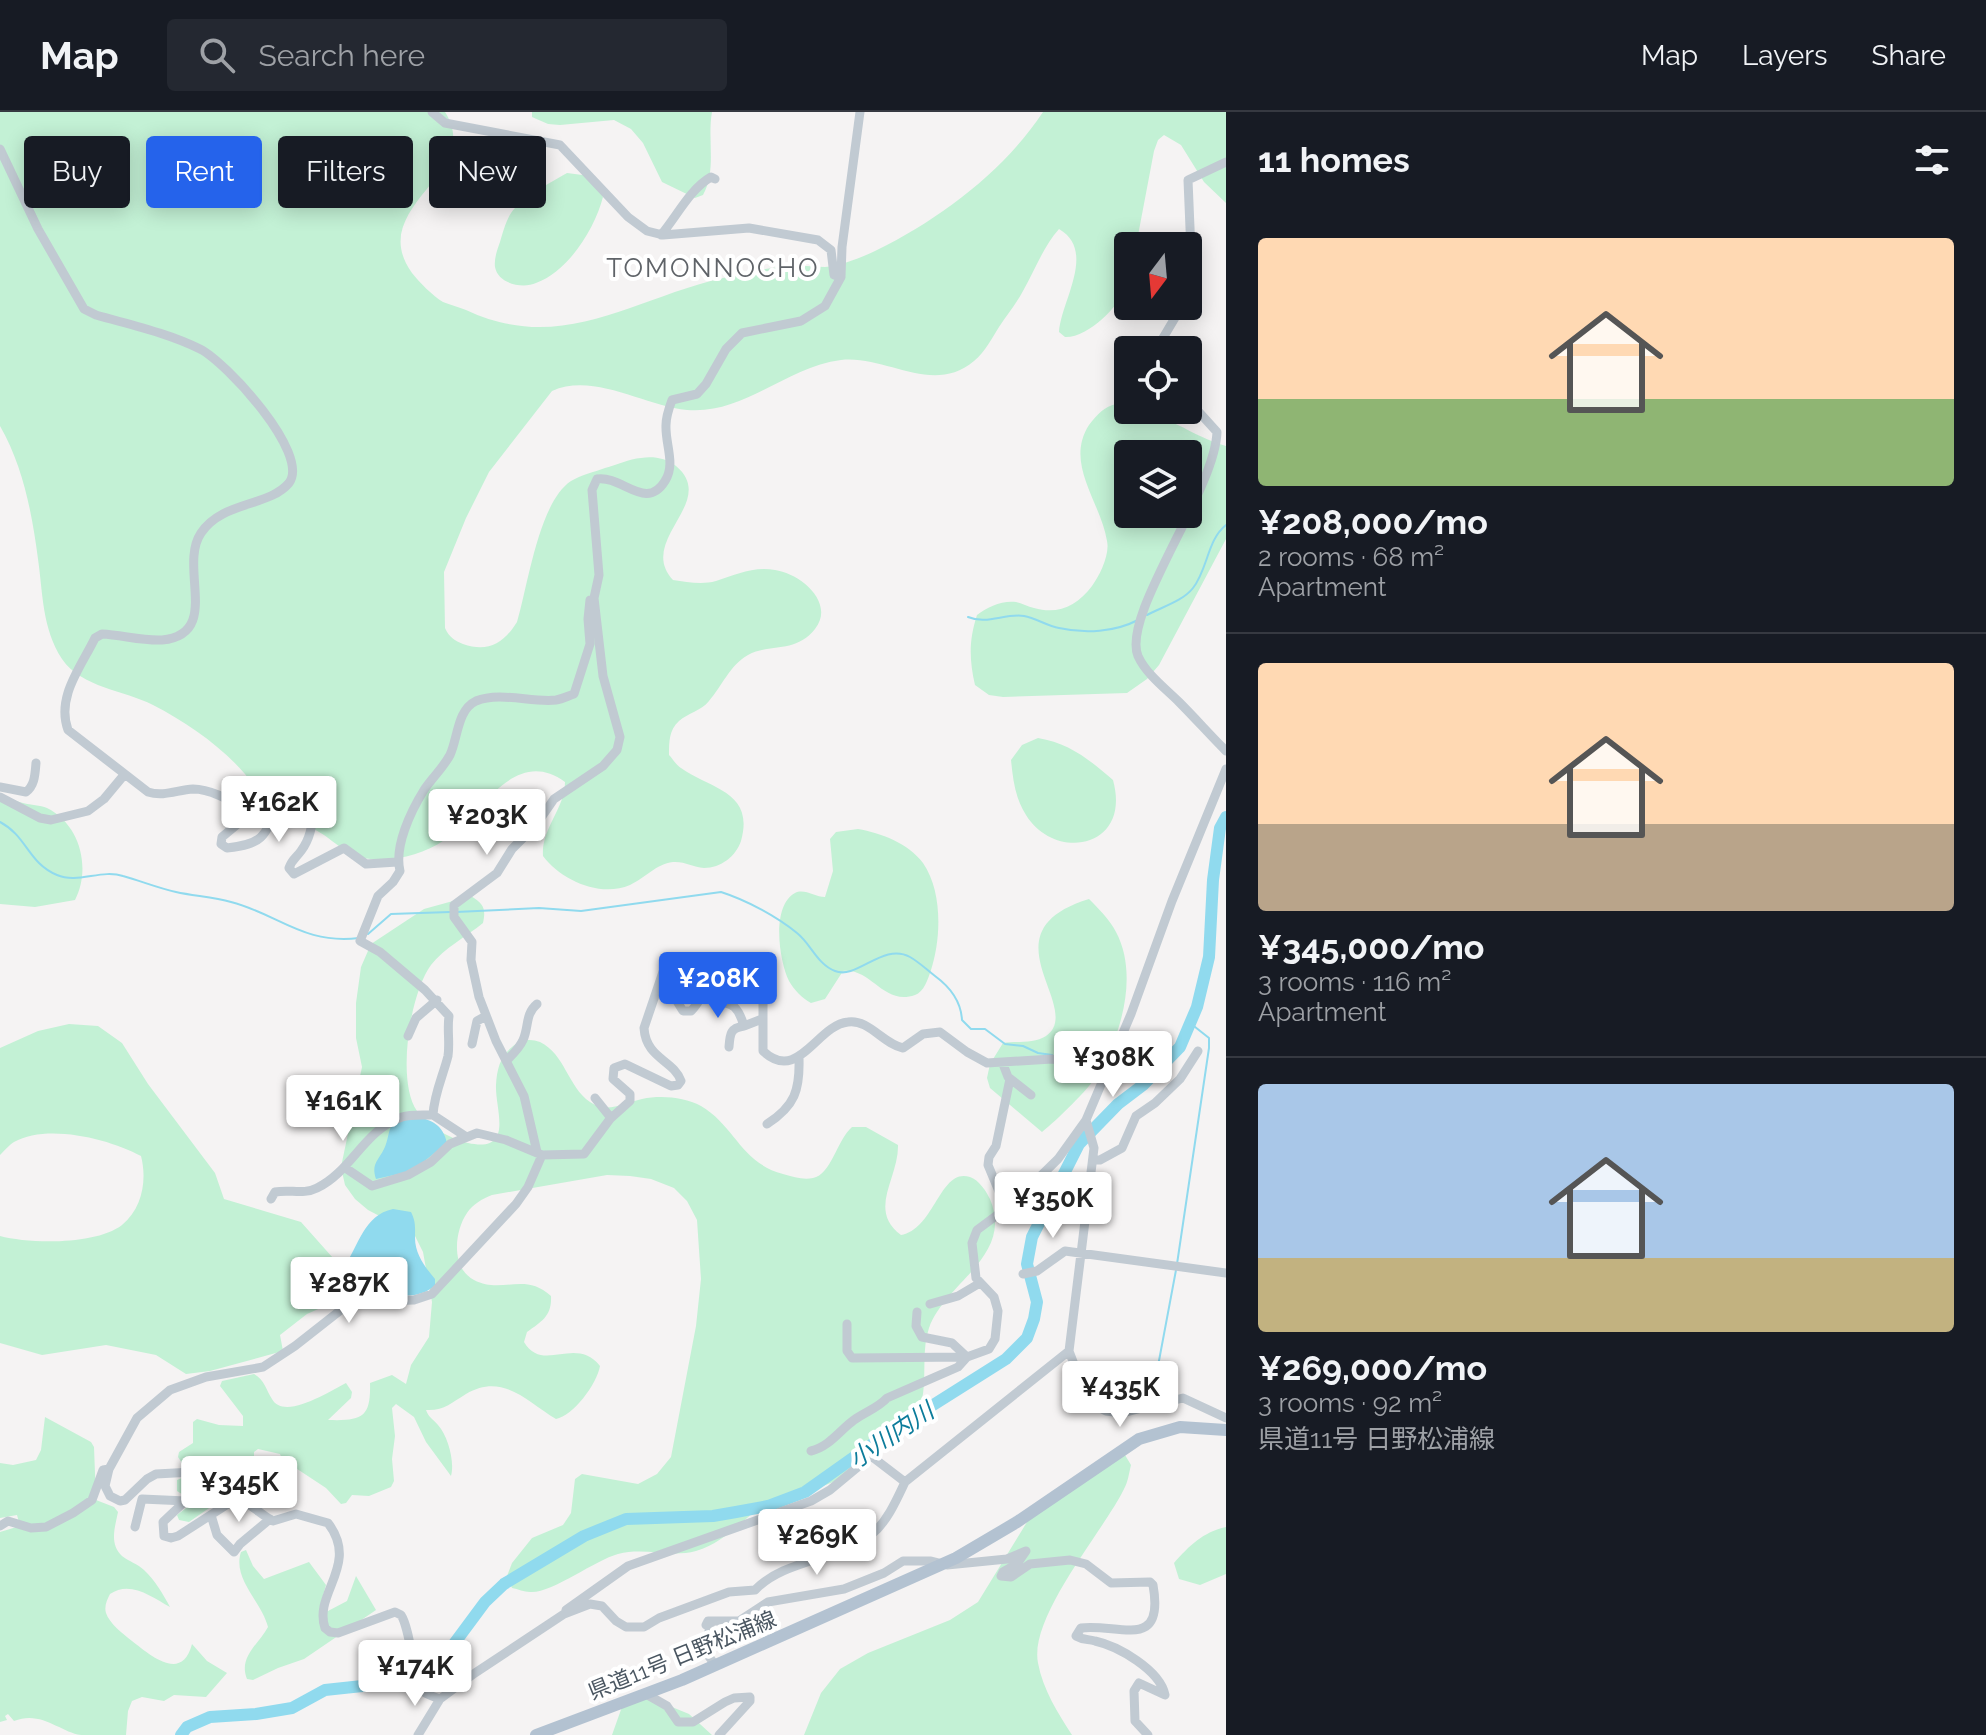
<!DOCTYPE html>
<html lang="en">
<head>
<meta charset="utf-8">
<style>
  :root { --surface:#171b24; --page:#242831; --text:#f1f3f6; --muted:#9ea1a6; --line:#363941; --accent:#2563eb }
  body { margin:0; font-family:Raleway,"Noto Sans JP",sans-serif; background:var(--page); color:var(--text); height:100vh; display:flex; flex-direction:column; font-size:30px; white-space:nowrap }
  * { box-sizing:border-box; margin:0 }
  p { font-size:26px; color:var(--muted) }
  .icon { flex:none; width:44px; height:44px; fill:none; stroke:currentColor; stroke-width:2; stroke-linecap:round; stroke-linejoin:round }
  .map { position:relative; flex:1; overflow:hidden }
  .side { display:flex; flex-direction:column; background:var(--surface); width:760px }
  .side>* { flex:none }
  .banner { position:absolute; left:24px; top:24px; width:760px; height:72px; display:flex; gap:16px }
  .needle { width:52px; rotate:196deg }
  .controls { position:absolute; left:1114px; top:120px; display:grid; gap:16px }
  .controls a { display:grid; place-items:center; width:88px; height:88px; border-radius:8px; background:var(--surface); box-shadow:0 4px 20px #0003; font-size:40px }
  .price { position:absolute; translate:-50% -68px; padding:0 18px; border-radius:8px; background:#fff; color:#222; font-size:26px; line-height:52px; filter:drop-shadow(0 2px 4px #0008) }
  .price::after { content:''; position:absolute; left:50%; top:48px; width:24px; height:18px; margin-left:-12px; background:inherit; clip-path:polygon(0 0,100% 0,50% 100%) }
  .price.selected { background:var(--accent); color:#fff }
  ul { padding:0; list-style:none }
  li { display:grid; align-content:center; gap:16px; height:424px; padding:0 32px }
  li+li { border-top:2px solid var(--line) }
  li span { display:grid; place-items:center; height:248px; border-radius:8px; color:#555 }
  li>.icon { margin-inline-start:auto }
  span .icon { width:144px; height:144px; fill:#fffc; stroke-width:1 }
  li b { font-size:34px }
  h2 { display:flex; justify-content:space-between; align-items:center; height:96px; padding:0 32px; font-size:34px }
  .tag { padding:0 28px; border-radius:8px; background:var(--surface); box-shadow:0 4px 20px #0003; font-size:28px; line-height:72px }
  .tag.selected { background:var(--accent); color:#fff }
  header { display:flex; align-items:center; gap:48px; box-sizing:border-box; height:112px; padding:0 40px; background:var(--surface); border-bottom:2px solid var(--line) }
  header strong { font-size:38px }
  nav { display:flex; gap:44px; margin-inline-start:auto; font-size:28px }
  .search { width:560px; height:72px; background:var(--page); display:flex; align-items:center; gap:20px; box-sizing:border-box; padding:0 28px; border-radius:8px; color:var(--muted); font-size:30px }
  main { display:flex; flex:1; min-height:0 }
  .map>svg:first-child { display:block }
  .green { fill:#c3f1d5; fill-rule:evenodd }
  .water { fill:#90daee }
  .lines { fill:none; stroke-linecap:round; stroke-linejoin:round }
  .stream { stroke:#90daee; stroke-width:2 }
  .river { stroke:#90daee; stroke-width:12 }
  .minor { stroke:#c1cad2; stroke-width:9 }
  .major { stroke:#b3c2d1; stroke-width:12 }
  .labels { text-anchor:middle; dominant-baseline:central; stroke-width:8; stroke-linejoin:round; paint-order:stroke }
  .street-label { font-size:22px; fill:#4a5661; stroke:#fff }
  .water-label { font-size:24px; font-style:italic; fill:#0c7c9b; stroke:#fff }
  .quarter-label { font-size:26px; letter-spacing:2px; fill:#5f6368; stroke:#fff }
</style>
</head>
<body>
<header>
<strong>Map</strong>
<div class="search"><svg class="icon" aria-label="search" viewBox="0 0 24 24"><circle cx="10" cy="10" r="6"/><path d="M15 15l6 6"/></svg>Search here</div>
<nav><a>Map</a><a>Layers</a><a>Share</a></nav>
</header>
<main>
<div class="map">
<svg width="1226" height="1623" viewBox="0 0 1226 1623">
  <rect width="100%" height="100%" fill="#f5f3f3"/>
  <path class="green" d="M0 0H445C485 62 364 94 412 161 419 170 433 184 443 190 450 193 459 195 466 198 562 243 631 187 723 166 746 160 771 155 795 154 805 153 815 155 825 155 840 154 863 145 877 138 940 107 1004 59 1043 0H1226V91L1204 70 1181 33 1164 23 1158 28 1154 39 1136 134H1128C1128 146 1130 161 1127 173 1120 194 1088 226 1065 225L1059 220C1061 189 1097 139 1059 117 1043 135 1035 158 1023 179 1016 192 1007 203 999 215 992 226 985 240 974 249 932 284 887 243 841 248 786 255 744 303 687 298 644 294 594 260 552 279L489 360 466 406 444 460 445 516C449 525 455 529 463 532 488 541 504 531 517 510 528 473 539 390 571 369 581 363 594 360 605 356 617 353 629 347 641 346 653 344 666 346 676 354 719 390 636 428 673 468 687 470 702 473 716 469 735 463 753 454 775 458 799 461 836 490 815 517 795 542 769 531 748 543 730 553 722 574 709 589 701 599 688 601 679 609 669 618 669 630 669 643 673 647 676 653 681 656 710 677 755 679 741 729 736 744 721 756 704 756 693 755 684 749 673 750 656 752 645 766 630 773 600 786 561 768 543 744 541 716 565 697 565 670 516 634 483 698 451 723 434 737 412 745 390 747 355 749 350 742 324 723 307 711 287 711 271 696 261 686 254 673 245 662 221 634 186 610 153 593 124 578 82 576 62 547 42 516 43 482 38 447 32 401 23 354 0 314Z
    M532 0H712C707 27 717 58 703 83L695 86 662 70 643 31 631 17 614 8 560 13 548 12 532 5Z
    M567 61 590 64 603 85C595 116 569 159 536 171 523 177 498 172 495 155 494 147 497 138 500 130 503 120 507 104 515 96 528 82 550 71 567 61Z
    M1117 292 1128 294V298C1163 298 1192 325 1226 334V427L1159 553 1147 567 1127 581 1003 585 989 583 975 573C969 547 969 528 977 503 987 495 1003 488 1016 490 1022 491 1028 495 1034 496 1058 503 1077 494 1092 474 1100 463 1110 442 1107 429 1101 390 1064 352 1089 313 1097 303 1104 294 1117 292ZM1128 342H1188V402H1128Z
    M1038 626C1069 631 1090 648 1113 668 1132 737 1055 750 1026 703 1015 686 1013 667 1011 648L1022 633Z
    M0 681C7 685 15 689 23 691 31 693 40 693 47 696 81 713 91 757 75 788L35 795 0 792Z
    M858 717C881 721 908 731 923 751 943 780 941 827 931 858 928 867 924 880 915 883 883 894 872 856 843 859L825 887 811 891C802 886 794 878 789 869 779 849 771 794 795 781 804 776 815 785 825 785L833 759 830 727 836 720Z
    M471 784C484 792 486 797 483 811 467 824 443 837 431 853 410 881 396 969 417 999 427 1014 451 1027 468 1031 515 1041 495 998 496 973 497 957 500 945 512 935 519 928 530 926 540 930 565 942 568 975 590 990 607 1002 623 991 642 987 661 983 684 985 701 994 735 1014 741 1051 783 1062 794 1065 803 1068 813 1066 831 1063 837 1028 852 1015H866L898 1033C899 1066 867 1098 901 1123 935 1117 940 1055 970 1065 979 1068 986 1079 990 1087 1014 1145 946 1169 929 1216 922 1236 926 1261 923 1282 918 1311 879 1343 856 1358 846 1364 834 1370 823 1374 804 1381 783 1379 766 1391 741 1408 726 1430 696 1439 670 1446 645 1435 618 1442 595 1448 551 1482 530 1480 524 1480 518 1477 512 1476L507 1464 512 1451 532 1426 563 1413 571 1401 575 1367 582 1362 638 1372 657 1362 671 1345 696 1214 701 1167 697 1108 687 1089 674 1076 651 1067 630 1064 607 1063 492 1083C482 1087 473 1092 467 1101 454 1120 451 1156 474 1168 502 1183 524 1159 551 1184 552 1204 542 1209 527 1220L524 1230C543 1262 575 1223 600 1254 597 1272 573 1304 556 1307 527 1290 503 1260 466 1282 451 1291 444 1299 426 1298 429 1306 433 1307 438 1313 448 1324 455 1350 451 1364L426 1330 414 1305 396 1292 392 1296 395 1324 392 1347 394 1369 391 1375 369 1384 352 1383 346 1391 341 1392 326 1376 282 1347 280 1342 258 1337 254 1340V1357L235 1378 189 1410 179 1408 177 1403 190 1393 191 1388 177 1379V1368L197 1360 184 1354 178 1345 179 1340 193 1331V1310L197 1307 219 1313 243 1314V1304L220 1274 222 1269 254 1262C265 1268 266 1278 272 1287 284 1309 330 1279 346 1271L352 1280 351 1286 328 1308C362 1309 371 1306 370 1271L392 1263 406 1272 411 1253 429 1225 432 1190 423 1140 414 1122 368 1098 355 1087 345 1073 341 1055 362 955 356 926V891L361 855 371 832 424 797Z
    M1089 787C1099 797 1110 808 1116 820 1139 863 1121 923 1098 962 1088 978 1057 1008 1042 1020L990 976 987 966 990 952 1003 931C1016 929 1034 932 1046 924 1086 896 981 820 1089 787Z
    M69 912 98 914 122 931 148 972 215 1061 224 1087 301 1110 333 1146 343 1186 307 1202 280 1223 283 1239 210 1259 186 1262 156 1243 106 1233 42 1243 0 1231V1124C30 1132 96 1133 122 1113 143 1096 147 1067 141 1044 110 1027 47 1011 14 1030 9 1033 4 1039 0 1043V936L38 919Z
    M45 1305 91 1330 94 1335 96 1388 114 1395 118 1400C115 1415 109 1432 122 1444 128 1449 138 1452 144 1458 155 1468 163 1482 170 1495 152 1485 130 1468 110 1482 107 1488 104 1494 106 1501 109 1511 123 1522 132 1529 150 1543 182 1571 192 1532L207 1549 227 1561 206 1585 174 1583 164 1589 142 1585 132 1589 128 1599 126 1623C112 1623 95 1623 81 1623 60 1620 41 1598 14 1609L8 1602 5 1604 7 1608 0 1610V1420L20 1414 17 1403 0 1406V1351L13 1353 36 1348 41 1338Z
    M1125 1343 1131 1353C1129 1361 1128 1370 1124 1377 1103 1420 1029 1504 1038 1551 1043 1578 1058 1601 1072 1623H804L821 1581 840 1557 868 1541 950 1508 978 1490 1035 1397Z
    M1226 1415V1462L1200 1473 1179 1467 1174 1451C1189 1434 1203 1420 1226 1415Z
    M246 1438 253 1454 264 1467 309 1450 326 1473 320 1494 328 1499 347 1489 356 1464 376 1498 304 1547 278 1556 253 1568 247 1567C238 1545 259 1532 268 1515 262 1490 232 1467 241 1440Z
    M650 1586 689 1602 712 1623H612L623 1592Z"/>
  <path class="water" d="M415 1004C432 1008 443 1013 447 1031L412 1059 376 1067C371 1052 378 1049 384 1037 388 1029 388 1020 392 1012Z
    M393 1097 411 1100C416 1110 415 1115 415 1126 415 1142 425 1155 435 1167V1173C416 1193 374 1180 350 1174 347 1168 345 1161 344 1155 359 1133 364 1103 393 1097Z"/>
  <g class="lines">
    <path class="stream" d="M1147 503C1162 495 1183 489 1193 476 1208 457 1207 428 1226 413
      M968 505C987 513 1005 501 1024 504 1036 506 1047 514 1059 516 1085 522 1115 520 1138 508
      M0 710C27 724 28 751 57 763 78 772 101 757 123 764 141 769 158 776 176 780 194 784 213 785 231 790 278 802 304 833 359 826
      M456 800 539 796 581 799 721 780C746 788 776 804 797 821 811 832 817 852 835 859 857 868 883 830 910 845 919 850 927 858 935 864 950 875 961 889 962 908L971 917H985L1005 932 1023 934 1038 941 1052 943
      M368 822 391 802 450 800
      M1077 948 1084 950 1106 945 1109 947
      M1114 951 1143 973
      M1177 1152 1209 936V926L1190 911
      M1144 1265 1158 1254 1176 1158"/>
    <path class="river" d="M181 1623 187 1615 210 1605 256 1602 292 1596 325 1578 409 1569 430 1560 442 1548 485 1490 504 1472 584 1424 626 1407 713 1404 736 1400 768 1394 805 1380 884 1324 1006 1247 1027 1226 1034 1207 1037 1190 1027 1152 1032 1125 1079 1032 1118 992 1143 973 1180 935 1197 895 1209 845 1213 768 1220 716 1226 705"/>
    <path class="minor" d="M432 0 445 11 560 33 628 105 647 119 663 123 749 116 818 128 831 138 834 163 841 165
      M0 37 38 117 84 197 96 203C131 213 168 221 200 237 226 250 311 342 289 371 269 395 222 389 201 421 178 455 222 522 162 528 142 529 122 523 102 522L95 526C81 555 56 585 68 618L148 680C164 685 177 678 193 677 208 677 231 687 241 697L240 710 222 725 221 732 227 736C263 732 265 725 277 693 290 686 302 687 314 697 312 712 311 726 301 739 296 746 292 747 289 756L294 762 344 736 366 752 397 750
      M661 123C677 104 690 77 711 65L715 67
      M1188 184 1192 164 1188 68 1226 50
      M1160 238V231L1182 194
      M1188 288 1217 320C1215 379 1121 503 1138 544 1146 562 1166 577 1179 590 1195 606 1210 623 1226 639
      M0 675 26 680C35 673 35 662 36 651
      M0 685 40 706 51 708 88 699 104 687 124 663
      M703 882C725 898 734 881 744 914L762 907
      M408 924 416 906 437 888
      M472 932 477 909 486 904
      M729 935C730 922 730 916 744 914
      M506 949C512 943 519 937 523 928 529 915 525 902 537 892
      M1003 952 1008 965 1031 983
      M595 986 611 1006
      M1086 1008 1094 1036 1069 1239 1086 1284 1090 1291 1106 1299 1122 1301 1183 1286 1226 1306
      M767 1012C795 994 800 978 799 946
      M465 1024 433 1003C434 982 443 964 448 944 450 931 447 917 449 904L425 878 380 840 360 829 378 784 393 770 400 759C394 734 411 699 424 678 432 666 443 656 450 643 458 626 457 598 476 589 500 579 532 591 556 588 562 587 568 584 574 582L590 532 588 507 590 488
      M537 1040 524 984 496 929 479 885 471 848 472 830 454 805V793L497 761 512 737 536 713 554 687 603 654 617 638 620 625 603 564 594 486 599 463 592 378 597 367C622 363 646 400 665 369 676 352 665 332 666 313 666 304 669 296 672 288L697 282 706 272 726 237 742 221 801 209 825 194 841 165 842 135 860 0
      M1093 1048H1100L1122 1036 1136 1004 1155 991 1180 967 1198 939
      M344 1055 372 1074 408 1063 431 1050 450 1032 477 1021 506 1028 542 1043 584 1042 610 1007 630 989V982L613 967 614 956 625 952 671 974 678 973 681 969C674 948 646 947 644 916L664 857 670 851 677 850 682 853 683 862 675 886 683 899H691C707 883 710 856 734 852L743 857 763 875V939C798 972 817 913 848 910 869 907 883 932 903 936L923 922 940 920 967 940 987 951 1052 947 1081 954 1108 953
      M271 1087 275 1080C290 1077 303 1083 317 1076 352 1059 364 1018 402 1005 411 1002 423 1003 433 1003
      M1006 1096 988 1053 989 1045 996 1034 1010 967
      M1023 1162 1037 1159 1065 1139 1226 1161
      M930 1192 958 1184 980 1171
      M847 1212V1239L852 1246 967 1245 989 1237 995 1227 998 1199 994 1185 976 1166 972 1131 977 1118 1012 1092 1058 1047 1086 1008 1131 902 1172 789 1226 657
      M811 1339C829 1335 840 1318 854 1308 865 1300 878 1296 887 1286L958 1255 967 1245 952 1231 922 1225 916 1214 917 1200
      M211 1403 217 1423 234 1440 240 1432 270 1407
      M0 1414 8 1409 31 1416 46 1415 73 1401 92 1388 103 1358 109 1357
      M135 1415 142 1387 186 1389
      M566 1498 628 1454 811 1389 830 1378 871 1344 905 1370
      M711 1509 705 1539 715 1553
      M706 1513 708 1509H739L768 1490 844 1477 884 1461 903 1449H931L947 1453 1007 1447 1026 1439 1017 1452 1003 1460 1001 1464 1011 1465 1030 1452 1070 1448 1086 1452 1111 1471 1150 1470 1153 1473C1165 1540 1118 1511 1081 1516L1076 1524C1083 1528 1087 1527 1095 1529 1118 1534 1160 1558 1165 1583L1139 1571 1134 1579 1135 1609 1148 1623
      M646 1582 667 1594 678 1610H693L725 1590 734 1586 750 1585V1589L719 1623
      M440 1587C434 1585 426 1582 422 1579 414 1572 411 1518 401 1503L395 1500 338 1521 330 1520 325 1516C313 1481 360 1453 328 1411L296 1402 273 1409C259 1402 250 1389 234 1388L178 1424 171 1426 164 1424 163 1410 199 1376 200 1363 193 1360 156 1362 147 1367 125 1388 120 1389 110 1384 105 1374 109 1357 137 1306 170 1278 206 1265 263 1255 295 1234 351 1190 414 1188 432 1182 516 1092 528 1075 542 1043
      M418 1623 440 1587 475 1561 564 1502 590 1492 602 1494 616 1509 626 1515H644L659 1506 729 1480 755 1478C785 1447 837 1449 872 1422 887 1410 897 1387 905 1370L1069 1239"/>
    <path class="major" d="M536 1623 682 1568 956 1446 1017 1410 1139 1327 1180 1315 1226 1318"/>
  </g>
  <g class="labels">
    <g class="street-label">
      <text transform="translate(682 1543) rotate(-22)">県道11号 日野松浦線</text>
    </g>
    <g class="water-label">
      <text transform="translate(891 1323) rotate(-34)">小川内川</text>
    </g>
    <g class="quarter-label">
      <text x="713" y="156">TOMONNOCHO</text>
    </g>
  </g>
</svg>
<div class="controls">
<a><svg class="needle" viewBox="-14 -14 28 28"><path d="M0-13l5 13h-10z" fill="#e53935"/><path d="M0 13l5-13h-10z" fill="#9ea1a6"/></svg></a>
<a><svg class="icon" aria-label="locate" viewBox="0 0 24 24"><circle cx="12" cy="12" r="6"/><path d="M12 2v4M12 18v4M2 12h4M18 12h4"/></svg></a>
<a><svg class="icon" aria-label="layers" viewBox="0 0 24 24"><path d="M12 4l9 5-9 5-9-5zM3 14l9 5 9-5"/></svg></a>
</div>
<b class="price" style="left:279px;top:732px">¥162K</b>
<b class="price" style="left:487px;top:745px">¥203K</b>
<b class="price selected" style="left:718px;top:908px">¥208K</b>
<b class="price" style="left:1113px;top:987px">¥308K</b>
<b class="price" style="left:343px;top:1031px">¥161K</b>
<b class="price" style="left:1053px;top:1128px">¥350K</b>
<b class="price" style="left:349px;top:1213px">¥287K</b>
<b class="price" style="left:1120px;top:1317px">¥435K</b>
<b class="price" style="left:239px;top:1412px">¥345K</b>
<b class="price" style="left:817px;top:1465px">¥269K</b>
<b class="price" style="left:415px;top:1596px">¥174K</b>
<div class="banner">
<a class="tag">Buy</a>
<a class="tag selected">Rent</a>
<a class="tag">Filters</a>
<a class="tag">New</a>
</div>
</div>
<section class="side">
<h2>11 homes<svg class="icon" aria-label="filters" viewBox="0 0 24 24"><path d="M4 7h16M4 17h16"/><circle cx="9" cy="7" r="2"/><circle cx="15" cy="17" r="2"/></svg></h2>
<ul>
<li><span style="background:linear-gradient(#ffd9b3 65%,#8fb573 0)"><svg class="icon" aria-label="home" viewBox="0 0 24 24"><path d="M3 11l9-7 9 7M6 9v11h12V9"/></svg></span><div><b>¥208,000/mo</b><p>2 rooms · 68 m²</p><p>Apartment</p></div></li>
<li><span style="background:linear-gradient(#ffd9b3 65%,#b9a48a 0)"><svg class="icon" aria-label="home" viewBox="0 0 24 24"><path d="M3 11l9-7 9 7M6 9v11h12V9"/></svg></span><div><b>¥345,000/mo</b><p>3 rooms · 116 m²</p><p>Apartment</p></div></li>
<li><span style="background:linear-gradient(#a9c7e8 70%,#c2b280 0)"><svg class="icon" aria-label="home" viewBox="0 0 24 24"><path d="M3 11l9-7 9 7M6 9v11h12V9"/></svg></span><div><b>¥269,000/mo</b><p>3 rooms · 92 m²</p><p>県道11号 日野松浦線</p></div></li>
</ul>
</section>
</main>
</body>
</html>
